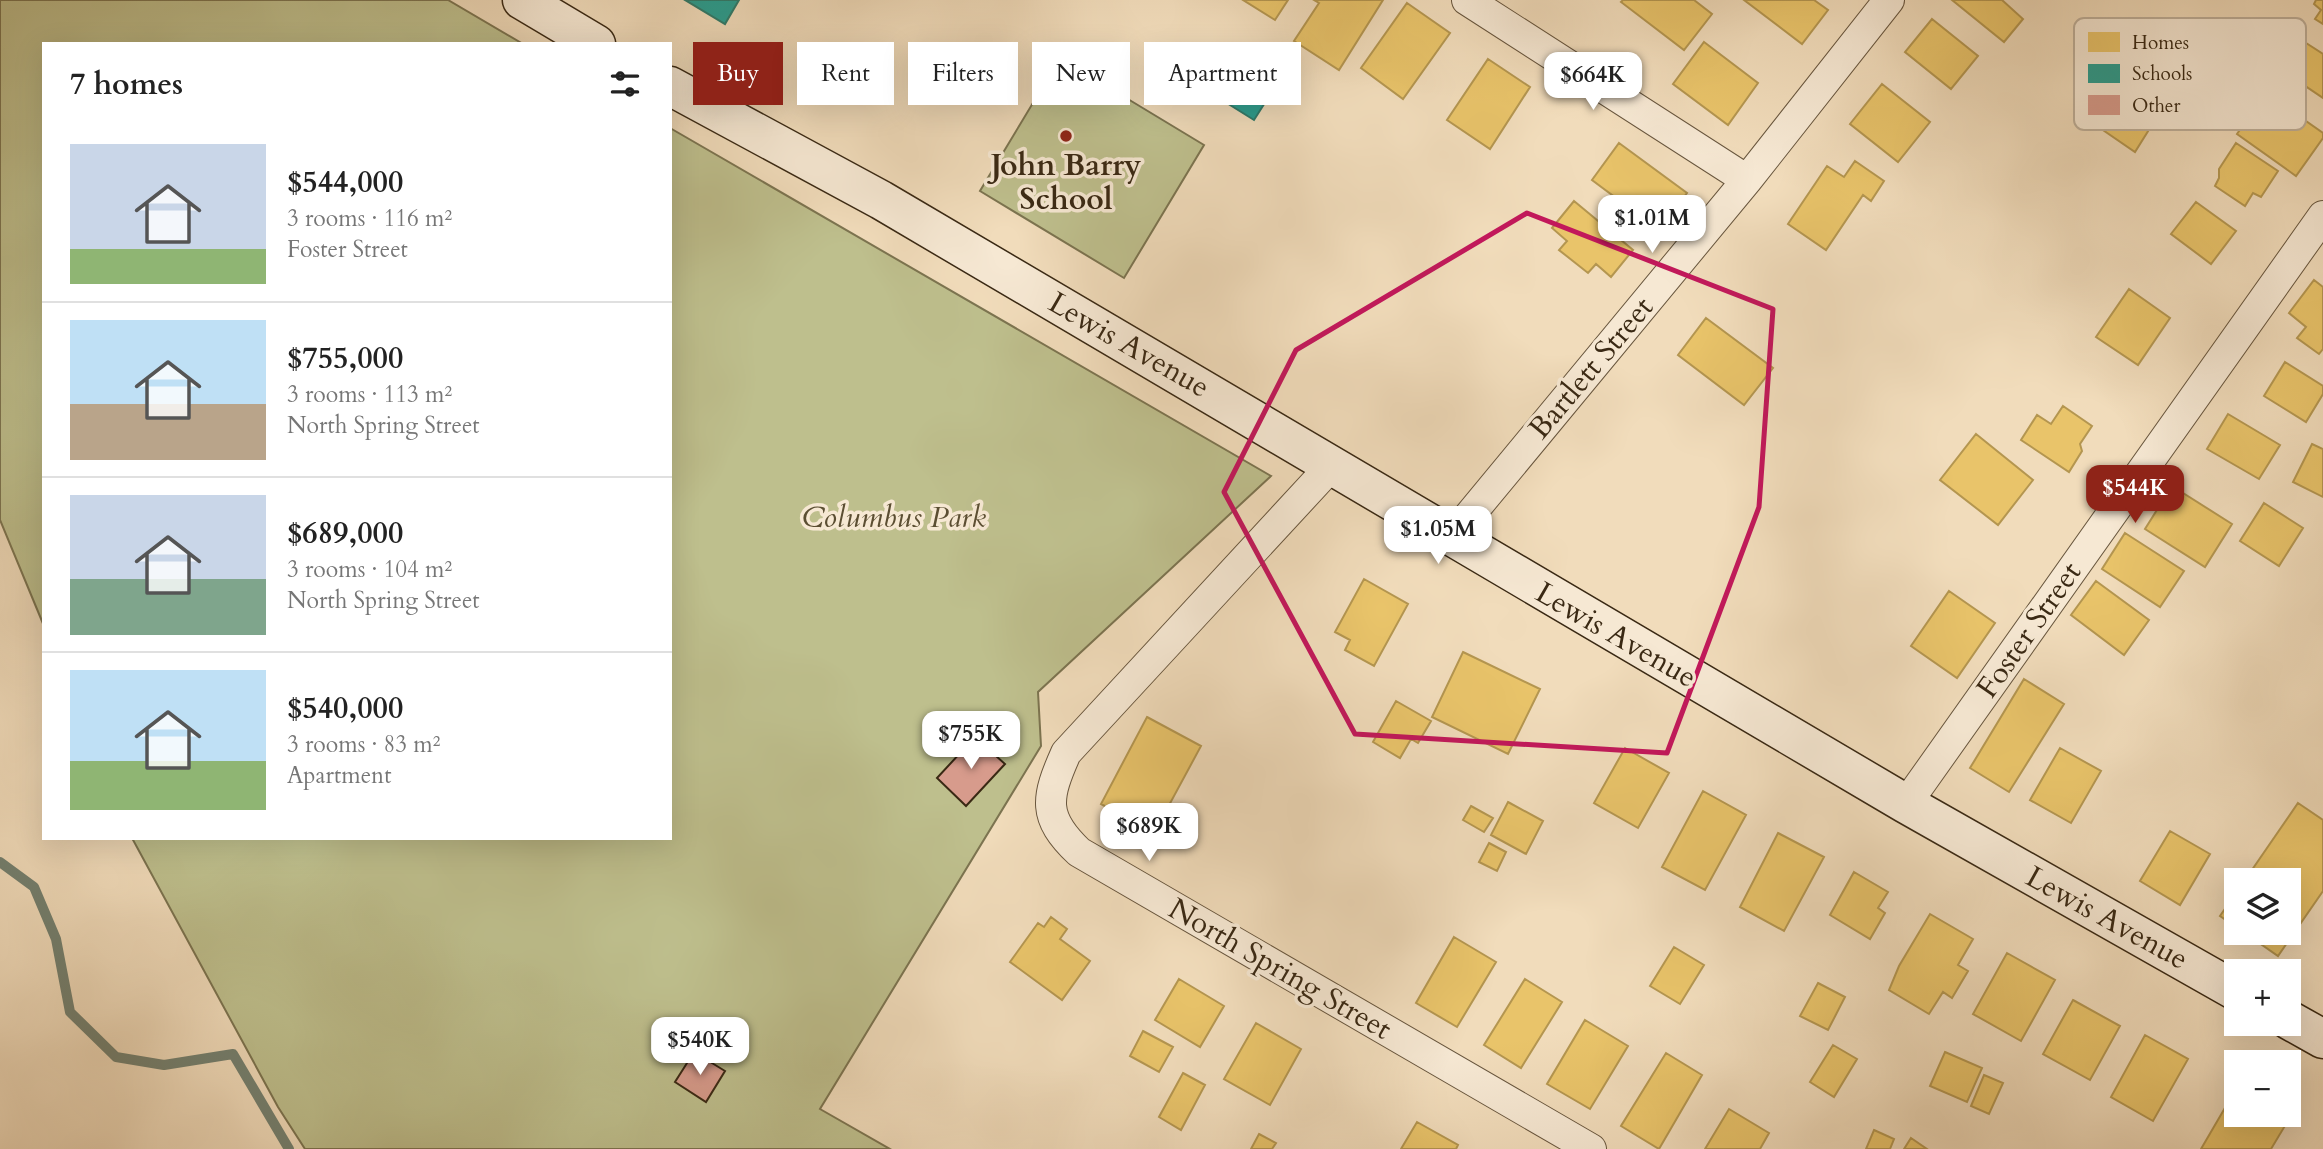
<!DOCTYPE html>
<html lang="en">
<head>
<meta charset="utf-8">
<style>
  :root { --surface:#fff; --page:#f2f2f2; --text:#222; --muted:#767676; --line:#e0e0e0; --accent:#8f2418 }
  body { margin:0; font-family:Cardo,serif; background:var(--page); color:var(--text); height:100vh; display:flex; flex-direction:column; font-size:26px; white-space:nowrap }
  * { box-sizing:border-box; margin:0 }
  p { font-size:23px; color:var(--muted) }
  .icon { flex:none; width:38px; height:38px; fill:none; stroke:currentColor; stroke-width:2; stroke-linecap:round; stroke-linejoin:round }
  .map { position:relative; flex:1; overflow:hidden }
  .drawer { position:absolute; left:42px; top:42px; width:630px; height:798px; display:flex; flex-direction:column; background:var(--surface); border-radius:0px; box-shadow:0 7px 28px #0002 }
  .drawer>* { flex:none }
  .hud { position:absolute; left:693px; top:42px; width:665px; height:63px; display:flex; gap:14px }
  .tools { position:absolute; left:2224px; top:868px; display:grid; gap:14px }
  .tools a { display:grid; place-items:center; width:77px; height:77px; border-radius:0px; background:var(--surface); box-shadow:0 7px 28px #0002; font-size:35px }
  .price { position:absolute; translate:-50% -60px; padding:0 16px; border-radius:14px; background:#fff; color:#222; font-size:23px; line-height:46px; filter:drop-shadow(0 2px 4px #0008) }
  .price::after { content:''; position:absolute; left:50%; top:42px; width:21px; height:16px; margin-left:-10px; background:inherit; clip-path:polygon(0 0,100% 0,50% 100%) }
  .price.current { background:var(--accent); color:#fff }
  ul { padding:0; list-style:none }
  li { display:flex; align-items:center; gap:21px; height:175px; padding:0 28px }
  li+li { border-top:2px solid var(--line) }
  li span { display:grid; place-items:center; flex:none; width:196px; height:140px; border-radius:0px; color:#555 }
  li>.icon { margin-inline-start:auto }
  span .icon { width:84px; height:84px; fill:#fffc; stroke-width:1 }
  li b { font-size:30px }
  h2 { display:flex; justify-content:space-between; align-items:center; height:84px; padding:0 28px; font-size:30px }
  .tag { padding:0 24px; border-radius:0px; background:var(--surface); box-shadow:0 7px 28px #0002; font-size:24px; line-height:63px }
  .tag.current { background:var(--accent); color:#fff }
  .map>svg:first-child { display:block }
  .green { fill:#bebf8d; stroke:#7c7450; stroke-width:2 }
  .homes { fill:#e9c46a; stroke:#b49650; stroke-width:2 }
  .schools { fill:#2a9d8f; stroke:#2f7a6a; stroke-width:2 }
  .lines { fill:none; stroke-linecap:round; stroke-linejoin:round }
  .stream { stroke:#748171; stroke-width:10 }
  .building { fill:#d79b8c; stroke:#3a2914; stroke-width:2 }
  .minor-casing { stroke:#68563e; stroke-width:32 }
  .secondary-casing { stroke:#3a2914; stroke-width:41 }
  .minor { stroke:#f6e8d3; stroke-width:30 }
  .secondary { stroke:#f6e8d3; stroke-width:38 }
  .marked { fill:none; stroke:#c2185b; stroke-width:5; stroke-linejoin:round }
  .poi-dot { fill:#8f2418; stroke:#f6e8d3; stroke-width:2.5 }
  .labels { text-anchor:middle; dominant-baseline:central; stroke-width:7; stroke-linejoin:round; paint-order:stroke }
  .poi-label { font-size:30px; font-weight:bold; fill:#3a2914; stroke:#f6e8d3 }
  .street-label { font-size:30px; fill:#3a2914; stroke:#f6e8d3 }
  .park-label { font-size:30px; font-style:italic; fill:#5b4e32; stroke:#f6e8d3 }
  .key { fill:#f6e8d3; stroke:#beaf9a; stroke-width:2 }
  .key-label { font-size:19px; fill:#3a2914 }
</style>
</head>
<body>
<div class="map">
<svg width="2323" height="1149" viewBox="0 0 2323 1149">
  <rect width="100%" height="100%" fill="#f1dcbb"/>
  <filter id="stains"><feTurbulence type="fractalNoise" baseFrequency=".00286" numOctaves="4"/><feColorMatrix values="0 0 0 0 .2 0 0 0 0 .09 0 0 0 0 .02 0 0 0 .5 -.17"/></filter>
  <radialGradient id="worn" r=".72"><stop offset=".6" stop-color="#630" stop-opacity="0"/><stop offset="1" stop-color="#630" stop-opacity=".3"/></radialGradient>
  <path class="green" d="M0 0H448L523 44H44V626L0 520Z
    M1060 58 1204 145 1124 278 980 191Z
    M670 128 1271 476 1038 692 1041 746 820 1109 890 1149H305L278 1107 132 838H670Z"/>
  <path class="homes" d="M1243 0H1288L1275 20Z
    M1314 0H1383L1339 70 1294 41 1319 3Z
    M1623 0H1694L1712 14 1684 50 1621 2Z
    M1744 0H1814L1828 10 1802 44Z
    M1952 0H2002L2023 19 2004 42Z
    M2316 0H2323V24L2315 19 2321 10 2314 4Z
    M1407 3 1450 33 1403 99 1361 68Z
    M1932 19 1978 56 1951 89 1905 52Z
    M2303 41 2323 54V98L2283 71Z
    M1704 42 1758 83 1728 125 1673 84Z
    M1488 59 1530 87 1490 149 1447 120Z
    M1882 84 1930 122 1898 162 1850 124Z
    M2266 93 2323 133V138L2296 176 2237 134Z
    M2116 105 2150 128 2135 152 2100 128Z
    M1619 143 1687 193 1659 230 1592 180Z
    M2236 143 2278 171 2261 197 2253 193 2245 206 2215 186 2219 178V169Z
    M1855 161 1884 181 1871 201 1863 195 1826 250 1788 224 1827 166 1844 177Z
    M1574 201 1633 250 1611 277 1596 264 1588 273 1559 250 1567 241 1552 228Z
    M2196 202 2236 231 2211 264 2171 234Z
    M2314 280 2323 287V349L2319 354 2297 338 2306 327 2289 313Z
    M2129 289 2170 318 2138 365 2096 337Z
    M1706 318 1773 368 1744 405 1678 355Z
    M2285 362 2323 386V394L2306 422 2264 396Z
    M2063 406 2092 426 2080 444 2082 451 2069 472 2021 440 2037 415 2051 424Z
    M2228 414 2280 445 2259 479 2207 449Z
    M1976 434 2033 480 1998 525 1940 480Z
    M2312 444 2323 449V497L2293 482Z
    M2172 486 2232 524 2205 567 2145 529Z
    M2264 503 2303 528 2279 566 2240 541Z
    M2125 533 2184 571 2160 607 2102 569Z
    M1364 579 1408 604 1374 666 1345 650 1350 640 1335 632Z
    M2096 581 2149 620 2124 655 2071 615Z
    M1949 591 1995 623 1957 678 1911 646Z
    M1463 652 1540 689 1508 754 1432 717Z
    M2024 679 2064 704 2009 792 1970 768Z
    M1396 701 1431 721 1418 743 1411 739 1400 758 1373 742Z
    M1147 717 1201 746 1154 833 1101 804Z
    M1625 748 1669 773 1638 828 1594 803Z
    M2060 748 2101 771 2071 823 2030 800Z
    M1703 791 1746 815 1705 890 1662 867Z
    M1508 802 1543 821 1526 854 1491 835Z
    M2298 803 2323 820V891L2278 956 2245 933H2289V880H2245Z
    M1471 806 1493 818 1484 832 1463 820Z
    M2170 831 2210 854 2180 905 2140 881Z
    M1778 833 1824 857 1784 931 1740 907Z
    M1489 843 1506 852 1497 871 1479 862Z
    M1854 872 1888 892 1878 908 1885 913 1870 939 1830 915Z
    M2236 893V927L2220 916Z
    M1930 914 1973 939 1958 965 1968 971 1952 998 1943 992 1929 1014 1889 990 1899 966Z
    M1051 917 1067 929 1060 939 1090 961 1062 1000 1010 962 1038 923 1044 927Z
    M1454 937 1496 962 1457 1027 1416 1003Z
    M1674 947 1704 965 1680 1004 1650 986Z
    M2007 953 2055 980 2021 1041 1973 1014Z
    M1179 979 1224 1006 1200 1047 1155 1020Z
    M1525 979 1562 1002 1521 1068 1484 1045Z
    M1818 983 1845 997 1828 1030 1800 1016Z
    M2073 1000 2120 1026 2090 1080 2043 1054Z
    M1585 1020 1628 1046 1590 1109 1547 1084Z
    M1256 1023 1301 1049 1270 1105 1224 1079Z
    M1143 1031 1173 1047 1159 1072 1130 1056Z
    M2145 1035 2188 1059 2153 1121 2111 1097Z
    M1833 1045 1857 1059 1834 1097 1810 1082Z
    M1945 1052 1982 1068 1967 1102 1930 1086Z
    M1666 1053 1702 1075 1659 1149 1621 1126Z
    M1183 1073 1205 1085 1181 1130 1159 1117Z
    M1984 1075 2003 1083 1989 1114 1971 1106Z
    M2236 1089V1115H2289V1098L2298 1104 2271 1149H2201Z
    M1729 1109 1769 1133 1760 1149H1705Z
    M1417 1122 1458 1145 1456 1149H1401Z
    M1874 1130 1894 1139 1890 1149H1866Z
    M1259 1134 1276 1143 1272 1149H1251Z
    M1911 1138 1927 1149H1904Z"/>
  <path class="schools" d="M685 0H739L725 24Z
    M1243 66 1275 87 1254 120 1222 100Z"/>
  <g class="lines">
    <path class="stream" d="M0 862 34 887 56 939 70 1012 116 1057 164 1065 233 1054 289 1149"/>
  </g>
  <path class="building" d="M975 737 1005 764 966 806 937 778Z
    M694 1052 725 1071 706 1102 675 1082Z"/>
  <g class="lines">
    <g class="minor-casing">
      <path id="minor" d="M1467 0 1747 180
        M1333 464 1066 753C1046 798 1042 817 1079 852L1591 1149
        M1450 539 1747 180 1889 0
        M1906 804 2323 216"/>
    </g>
    <g class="secondary-casing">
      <path id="secondary" d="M522 0 596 44
        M670 86 881 200 1906 804 2236 991
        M2289 1020 2323 1039"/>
    </g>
    <use href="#minor" class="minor"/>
    <use href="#secondary" class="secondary"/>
  </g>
  <path class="marked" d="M1527 213 1773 309 1759 507 1667 753 1355 734 1224 492 1296 350Z"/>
  <circle class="poi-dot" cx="1066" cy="136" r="7"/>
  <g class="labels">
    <g class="poi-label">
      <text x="1066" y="165">John Barry<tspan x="1066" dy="34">School</tspan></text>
    </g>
    <g class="street-label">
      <text transform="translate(1129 345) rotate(30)">Lewis Avenue</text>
      <text transform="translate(1591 368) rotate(-50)">Bartlett Street</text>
      <text transform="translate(2029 630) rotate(-55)">Foster Street</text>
      <text transform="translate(1616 635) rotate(30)">Lewis Avenue</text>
      <text transform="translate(2107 918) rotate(29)">Lewis Avenue</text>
      <text transform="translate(1280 969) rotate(30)">North Spring Street</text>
    </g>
    <g class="park-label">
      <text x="894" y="517">Columbus Park</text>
    </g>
  </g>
  <rect x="2074" y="18" width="232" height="112" rx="10" class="key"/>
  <rect x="2088" y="32" width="32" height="20" fill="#e9c46a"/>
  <rect x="2088" y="64" width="32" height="19" fill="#2a9d8f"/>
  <rect x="2088" y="95" width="32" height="20" fill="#d79b8c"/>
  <g class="key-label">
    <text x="2132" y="49">Homes</text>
    <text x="2132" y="80">Schools</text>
    <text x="2132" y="112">Other</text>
  </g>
  <rect width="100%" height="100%" filter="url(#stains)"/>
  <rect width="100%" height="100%" fill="url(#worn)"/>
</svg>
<div class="tools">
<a><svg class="icon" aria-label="layers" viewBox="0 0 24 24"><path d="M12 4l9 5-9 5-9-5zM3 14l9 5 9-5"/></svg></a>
<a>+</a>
<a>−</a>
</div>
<b class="price" style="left:1593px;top:112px">$664K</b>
<b class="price" style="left:1652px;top:255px">$1.01M</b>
<b class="price current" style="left:2135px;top:525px">$544K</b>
<b class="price" style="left:1438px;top:566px">$1.05M</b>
<b class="price" style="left:971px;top:771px">$755K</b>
<b class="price" style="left:1149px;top:863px">$689K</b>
<b class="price" style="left:700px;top:1077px">$540K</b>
<div class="hud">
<a class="tag current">Buy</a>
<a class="tag">Rent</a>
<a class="tag">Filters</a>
<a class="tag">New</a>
<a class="tag">Apartment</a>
</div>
<section class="drawer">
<h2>7 homes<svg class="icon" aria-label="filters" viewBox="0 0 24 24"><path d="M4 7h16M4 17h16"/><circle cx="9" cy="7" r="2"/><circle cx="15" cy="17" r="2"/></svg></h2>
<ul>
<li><span style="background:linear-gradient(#c9d6e8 75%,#8fb573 0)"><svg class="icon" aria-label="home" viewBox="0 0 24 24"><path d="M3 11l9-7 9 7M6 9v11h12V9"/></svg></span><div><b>$544,000</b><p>3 rooms · 116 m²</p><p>Foster Street</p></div></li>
<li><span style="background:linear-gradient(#bfe0f5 60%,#b9a48a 0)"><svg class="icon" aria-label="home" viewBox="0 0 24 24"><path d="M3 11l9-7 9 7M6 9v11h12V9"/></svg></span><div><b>$755,000</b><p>3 rooms · 113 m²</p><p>North Spring Street</p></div></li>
<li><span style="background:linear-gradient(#c9d6e8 60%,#7fa58c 0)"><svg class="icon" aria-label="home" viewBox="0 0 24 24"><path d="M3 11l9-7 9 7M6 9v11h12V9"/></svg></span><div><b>$689,000</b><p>3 rooms · 104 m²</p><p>North Spring Street</p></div></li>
<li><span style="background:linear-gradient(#bfe0f5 65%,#8fb573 0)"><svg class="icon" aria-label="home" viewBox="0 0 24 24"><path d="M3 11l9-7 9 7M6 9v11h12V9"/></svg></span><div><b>$540,000</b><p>3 rooms · 83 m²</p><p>Apartment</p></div></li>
</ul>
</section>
</div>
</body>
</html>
